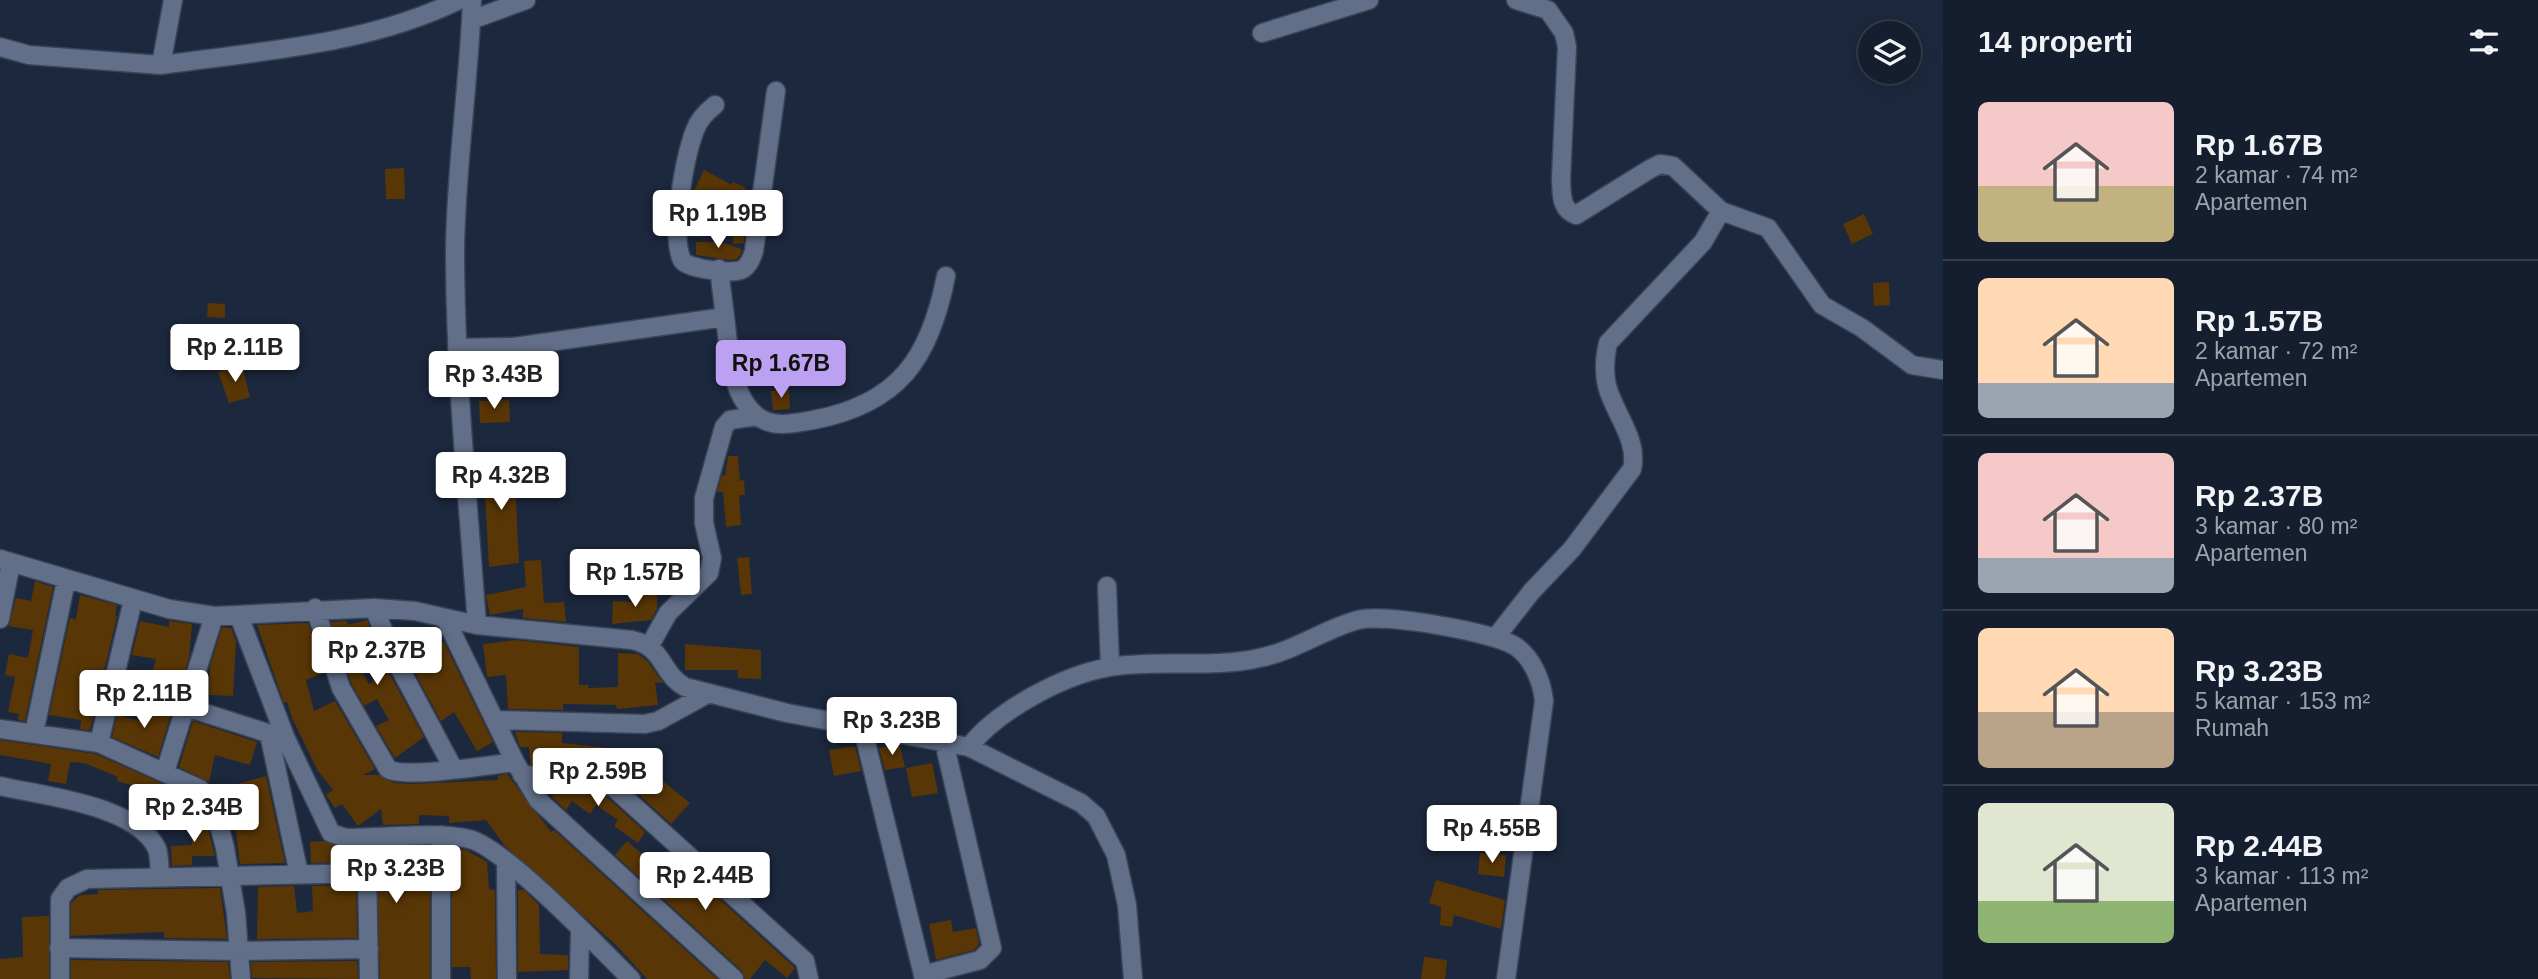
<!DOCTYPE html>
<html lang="id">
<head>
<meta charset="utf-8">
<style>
  :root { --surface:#151e2e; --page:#222b3a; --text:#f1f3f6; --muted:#9da2aa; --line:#343c4a; --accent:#bca0f2 }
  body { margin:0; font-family:Helvetica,sans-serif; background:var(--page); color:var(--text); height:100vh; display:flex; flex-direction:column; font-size:26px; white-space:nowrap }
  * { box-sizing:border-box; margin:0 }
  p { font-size:23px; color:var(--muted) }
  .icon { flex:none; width:38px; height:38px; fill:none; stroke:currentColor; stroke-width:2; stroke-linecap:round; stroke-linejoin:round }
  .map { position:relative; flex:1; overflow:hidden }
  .details { display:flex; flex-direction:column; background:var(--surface); width:595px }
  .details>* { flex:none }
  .tools { position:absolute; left:1858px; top:21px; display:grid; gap:14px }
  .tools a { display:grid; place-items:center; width:63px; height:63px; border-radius:50%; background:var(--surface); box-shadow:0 4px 18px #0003,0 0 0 2px var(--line); font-size:35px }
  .price { position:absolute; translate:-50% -60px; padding:0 16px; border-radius:7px; background:#fff; color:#222; font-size:23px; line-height:46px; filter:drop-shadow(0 2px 4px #0008) }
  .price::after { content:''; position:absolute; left:50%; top:42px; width:21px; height:16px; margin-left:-10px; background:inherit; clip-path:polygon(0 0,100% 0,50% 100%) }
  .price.active { background:var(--accent); color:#111 }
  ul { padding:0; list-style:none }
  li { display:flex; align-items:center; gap:21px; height:175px; padding:0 35px }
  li+li { border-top:2px solid var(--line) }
  li span { display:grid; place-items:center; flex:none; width:196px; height:140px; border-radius:10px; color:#555 }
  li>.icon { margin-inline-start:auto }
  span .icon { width:84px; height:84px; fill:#fffc; stroke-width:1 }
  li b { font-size:30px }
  h2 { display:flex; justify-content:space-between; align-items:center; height:84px; padding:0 35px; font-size:30px }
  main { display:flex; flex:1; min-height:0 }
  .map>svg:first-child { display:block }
  .building { fill:#593606 }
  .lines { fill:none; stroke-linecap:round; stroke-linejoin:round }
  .minor-casing { stroke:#3b4456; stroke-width:21 }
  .minor { stroke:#616f89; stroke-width:18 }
</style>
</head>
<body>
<main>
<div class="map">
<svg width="1943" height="979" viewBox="0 0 1943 979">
  <rect width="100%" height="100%" fill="#1c283d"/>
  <path class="building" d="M404 168 405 199H386L385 169Z
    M704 170 732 185 733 182 746 188 745 192 750 195 749 205 712 189 701 216 700 237 689 236 692 195Z
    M733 210H745L744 243 733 244Z
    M1864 214 1873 234 1852 244 1843 224Z
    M696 242H722L741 249V254L737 259 731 260 696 255Z
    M1889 282 1890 305 1874 306 1873 283Z
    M208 303 225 304V318L207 317Z
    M242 365 250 397 229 403 218 372Z
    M789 390 790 409 773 410 771 391Z
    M509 400 510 422 480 423 479 401Z
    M728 456H738L740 481 744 480 745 495H739L741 525 726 527 723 492H717L722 475 725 476Z
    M514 459 519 563 489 567 483 460Z
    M749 557 752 594 741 595 737 558Z
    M541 560 544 603 564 602 566 622 523 618V609L490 615 486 595 526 587 524 561Z
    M35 581 53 587 25 721 18 720 19 714 8 712 15 677 5 675 9 654 28 658 33 630 9 626 16 598 31 601Z
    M637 592 657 593V609L651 620 612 624 613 601 637 602Z
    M80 595 117 605 115 615 117 616 90 730 80 729 81 720 49 715 70 618 76 619Z
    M367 620 379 650 354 657 369 684 388 671 424 737 395 758 376 726 389 720 377 699 364 706 351 683 331 622 347 621 348 625Z
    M140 621 169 627V621L192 624 189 658 178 693 147 692 156 659 132 655Z
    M308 623 324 673 306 680 314 711 335 701 375 769 363 775H379L394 783 412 784 498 780V776L507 774 551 832 554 830 717 979H647L617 946 505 846 486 820 449 823V816L419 815V824L383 825 381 809 358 826 342 804 335 808 326 795 333 790 318 771 293 720 287 702 284 703 257 625Z
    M222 627 231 628 236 641 233 696 209 695 210 666Z
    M516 640 579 647V685H589L588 688 618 687V653L638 654 648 662 663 683 655 682 658 705 617 709 616 705 563 704V710L508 709 506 675 487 677 483 644Z
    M444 642 493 742 477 751 454 712 441 721 407 658 424 647 426 650Z
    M685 644 761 650V679L738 678V670H685Z
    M144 704 172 711 158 757 112 737 117 715 140 721Z
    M193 721 257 742 250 765 215 755 209 782 179 767Z
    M515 732 562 733V743L609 748V752L636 753V773L614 772V764L588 761V765L530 764 529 747H520Z
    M0 740 96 754 185 794 178 812 133 794 135 786 117 781 118 777 84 763 70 762 66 784 48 781 51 764 0 755Z
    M895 745 900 746 905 767 885 770 879 748Z
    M855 746 861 771 834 776 829 750Z
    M932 763 938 793 912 797 906 768Z
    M653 773 690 803 671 824 636 792Z
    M266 776 285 863 240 864 230 786Z
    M559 787 591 788 607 797 645 832 638 843 614 826 618 820 596 805 590 814 572 801 566 810 552 797Z
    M191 815 205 818 215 856H192V865L172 866 171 846 192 845Z
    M323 841 346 849 430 847V979H380L377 862 367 856 357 862 311 863 310 842Z
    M627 841 655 865 669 853 795 968 787 978 765 960 750 979H745L742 971 615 855Z
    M452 849 466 850 487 862 489 889 495 890 496 979H471L470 967H452Z
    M1480 853 1506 855 1504 877 1478 874Z
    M1436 880 1505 900 1501 929 1454 915 1452 927 1440 925 1441 907 1429 903Z
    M356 885 357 938 257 939 258 887 294 886 297 913 313 911 312 886Z
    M220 888 227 939 164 938V932L71 936V903L80 895 98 894V890Z
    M518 890H524L539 905 540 954 568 955V970L518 972Z
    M49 916V979H0V959L23 957 22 917Z
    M951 920 953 932 976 928 979 944 974 950 936 960 929 924Z
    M1424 957 1447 960 1445 979H1421Z
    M71 960 228 962 230 979H71Z
    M357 961 358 979 252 978 251 962Z"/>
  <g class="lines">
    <g class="minor-casing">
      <path id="minor" d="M472 0C469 83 456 166 455 249 455 374 468 500 477 625
        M1516 0 1548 10 1564 33 1567 47 1561 179C1562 194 1560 209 1576 215L1650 169 1660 164 1673 166 1721 211 1768 228 1822 305 1862 328 1912 365 1943 370
        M471 20 526 0
        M1262 33 1369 0
        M0 47 29 55 161 65 173 0
        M161 65C261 51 367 45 459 0
        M715 105C706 112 699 119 695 130 685 156 670 235 682 260 686 269 736 275 743 269 749 265 752 258 754 251L776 91
        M725 317C729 348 730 395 757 416 774 429 795 423 813 420 899 404 930 358 946 276
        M457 348 514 347 725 317 719 269
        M0 559 169 609 214 616 374 608 415 611 477 625 632 640C665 647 660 673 685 687L787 713 969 747 1081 803 1096 816 1116 855 1127 905 1133 979
        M1107 586 1110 667
        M315 608 341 688 388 769C405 779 490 765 515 762
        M374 608 396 661 453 768
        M239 616 286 739 331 833 346 838C381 838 438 831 469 839 504 847 601 949 631 979
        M445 618 515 762 538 800 734 979
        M0 619 11 563
        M1495 638 1532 591 1572 549 1632 469C1639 440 1614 413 1607 386 1604 373 1605 356 1608 343L1703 242 1721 211
        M650 645 668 613 709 573 712 558 704 523V498L724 427 730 420 757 416
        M186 707 280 737
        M497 720 645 724 658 721 709 693
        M862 726 924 979
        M0 729 99 743 200 789 216 813 225 848 236 913 241 979
        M34 733 66 581
        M269 734 299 874
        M99 743 133 600
        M969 747C998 710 1063 675 1110 667 1159 659 1211 669 1259 658 1295 651 1324 629 1358 620 1384 613 1492 632 1515 646 1532 657 1542 681 1544 701L1506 979
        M165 772 214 616
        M522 775 594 777 614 788 805 961 809 979
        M0 786C43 796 137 805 157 849 160 857 159 868 160 876
        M441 835V979
        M506 861 507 979
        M367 867 369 979
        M59 948 240 951 369 949
        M923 975 980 960 992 948 944 742
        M60 979V899L68 888 87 879 367 873
        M579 979 580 931"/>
    </g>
    <use href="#minor" class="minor"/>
  </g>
</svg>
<div class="tools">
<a><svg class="icon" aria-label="layers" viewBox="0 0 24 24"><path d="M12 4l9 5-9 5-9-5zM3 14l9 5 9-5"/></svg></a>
</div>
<b class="price" style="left:718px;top:250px">Rp 1.19B</b>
<b class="price" style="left:235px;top:384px">Rp 2.11B</b>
<b class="price active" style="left:781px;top:400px">Rp 1.67B</b>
<b class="price" style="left:494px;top:411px">Rp 3.43B</b>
<b class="price" style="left:501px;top:512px">Rp 4.32B</b>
<b class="price" style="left:635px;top:609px">Rp 1.57B</b>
<b class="price" style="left:377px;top:687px">Rp 2.37B</b>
<b class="price" style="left:144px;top:730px">Rp 2.11B</b>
<b class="price" style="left:892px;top:757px">Rp 3.23B</b>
<b class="price" style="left:598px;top:808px">Rp 2.59B</b>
<b class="price" style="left:194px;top:844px">Rp 2.34B</b>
<b class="price" style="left:1492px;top:865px">Rp 4.55B</b>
<b class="price" style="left:396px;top:905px">Rp 3.23B</b>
<b class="price" style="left:705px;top:912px">Rp 2.44B</b>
</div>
<section class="details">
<h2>14 properti<svg class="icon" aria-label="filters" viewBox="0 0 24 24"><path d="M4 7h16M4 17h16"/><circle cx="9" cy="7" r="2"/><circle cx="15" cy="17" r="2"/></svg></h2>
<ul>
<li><span style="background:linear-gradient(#f6c9c9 60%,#c2b280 0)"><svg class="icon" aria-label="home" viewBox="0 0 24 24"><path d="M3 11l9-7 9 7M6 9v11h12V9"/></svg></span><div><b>Rp 1.67B</b><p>2 kamar · 74 m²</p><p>Apartemen</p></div></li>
<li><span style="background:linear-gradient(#ffd9b3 75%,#9aa5b1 0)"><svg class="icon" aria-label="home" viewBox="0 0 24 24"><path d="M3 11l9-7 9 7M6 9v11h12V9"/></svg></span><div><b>Rp 1.57B</b><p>2 kamar · 72 m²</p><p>Apartemen</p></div></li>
<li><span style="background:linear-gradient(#f6c9c9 75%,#9aa5b1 0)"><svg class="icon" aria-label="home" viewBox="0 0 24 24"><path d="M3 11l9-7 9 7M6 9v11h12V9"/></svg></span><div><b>Rp 2.37B</b><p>3 kamar · 80 m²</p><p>Apartemen</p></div></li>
<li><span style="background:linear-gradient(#ffd9b3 60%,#b9a48a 0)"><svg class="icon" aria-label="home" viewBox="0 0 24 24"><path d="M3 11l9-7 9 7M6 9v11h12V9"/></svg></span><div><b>Rp 3.23B</b><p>5 kamar · 153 m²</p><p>Rumah</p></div></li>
<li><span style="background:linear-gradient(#dfe7d0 70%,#8fb573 0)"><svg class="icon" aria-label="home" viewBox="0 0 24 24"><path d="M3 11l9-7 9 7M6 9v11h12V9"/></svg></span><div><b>Rp 2.44B</b><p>3 kamar · 113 m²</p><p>Apartemen</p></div></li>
</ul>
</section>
</main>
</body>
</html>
